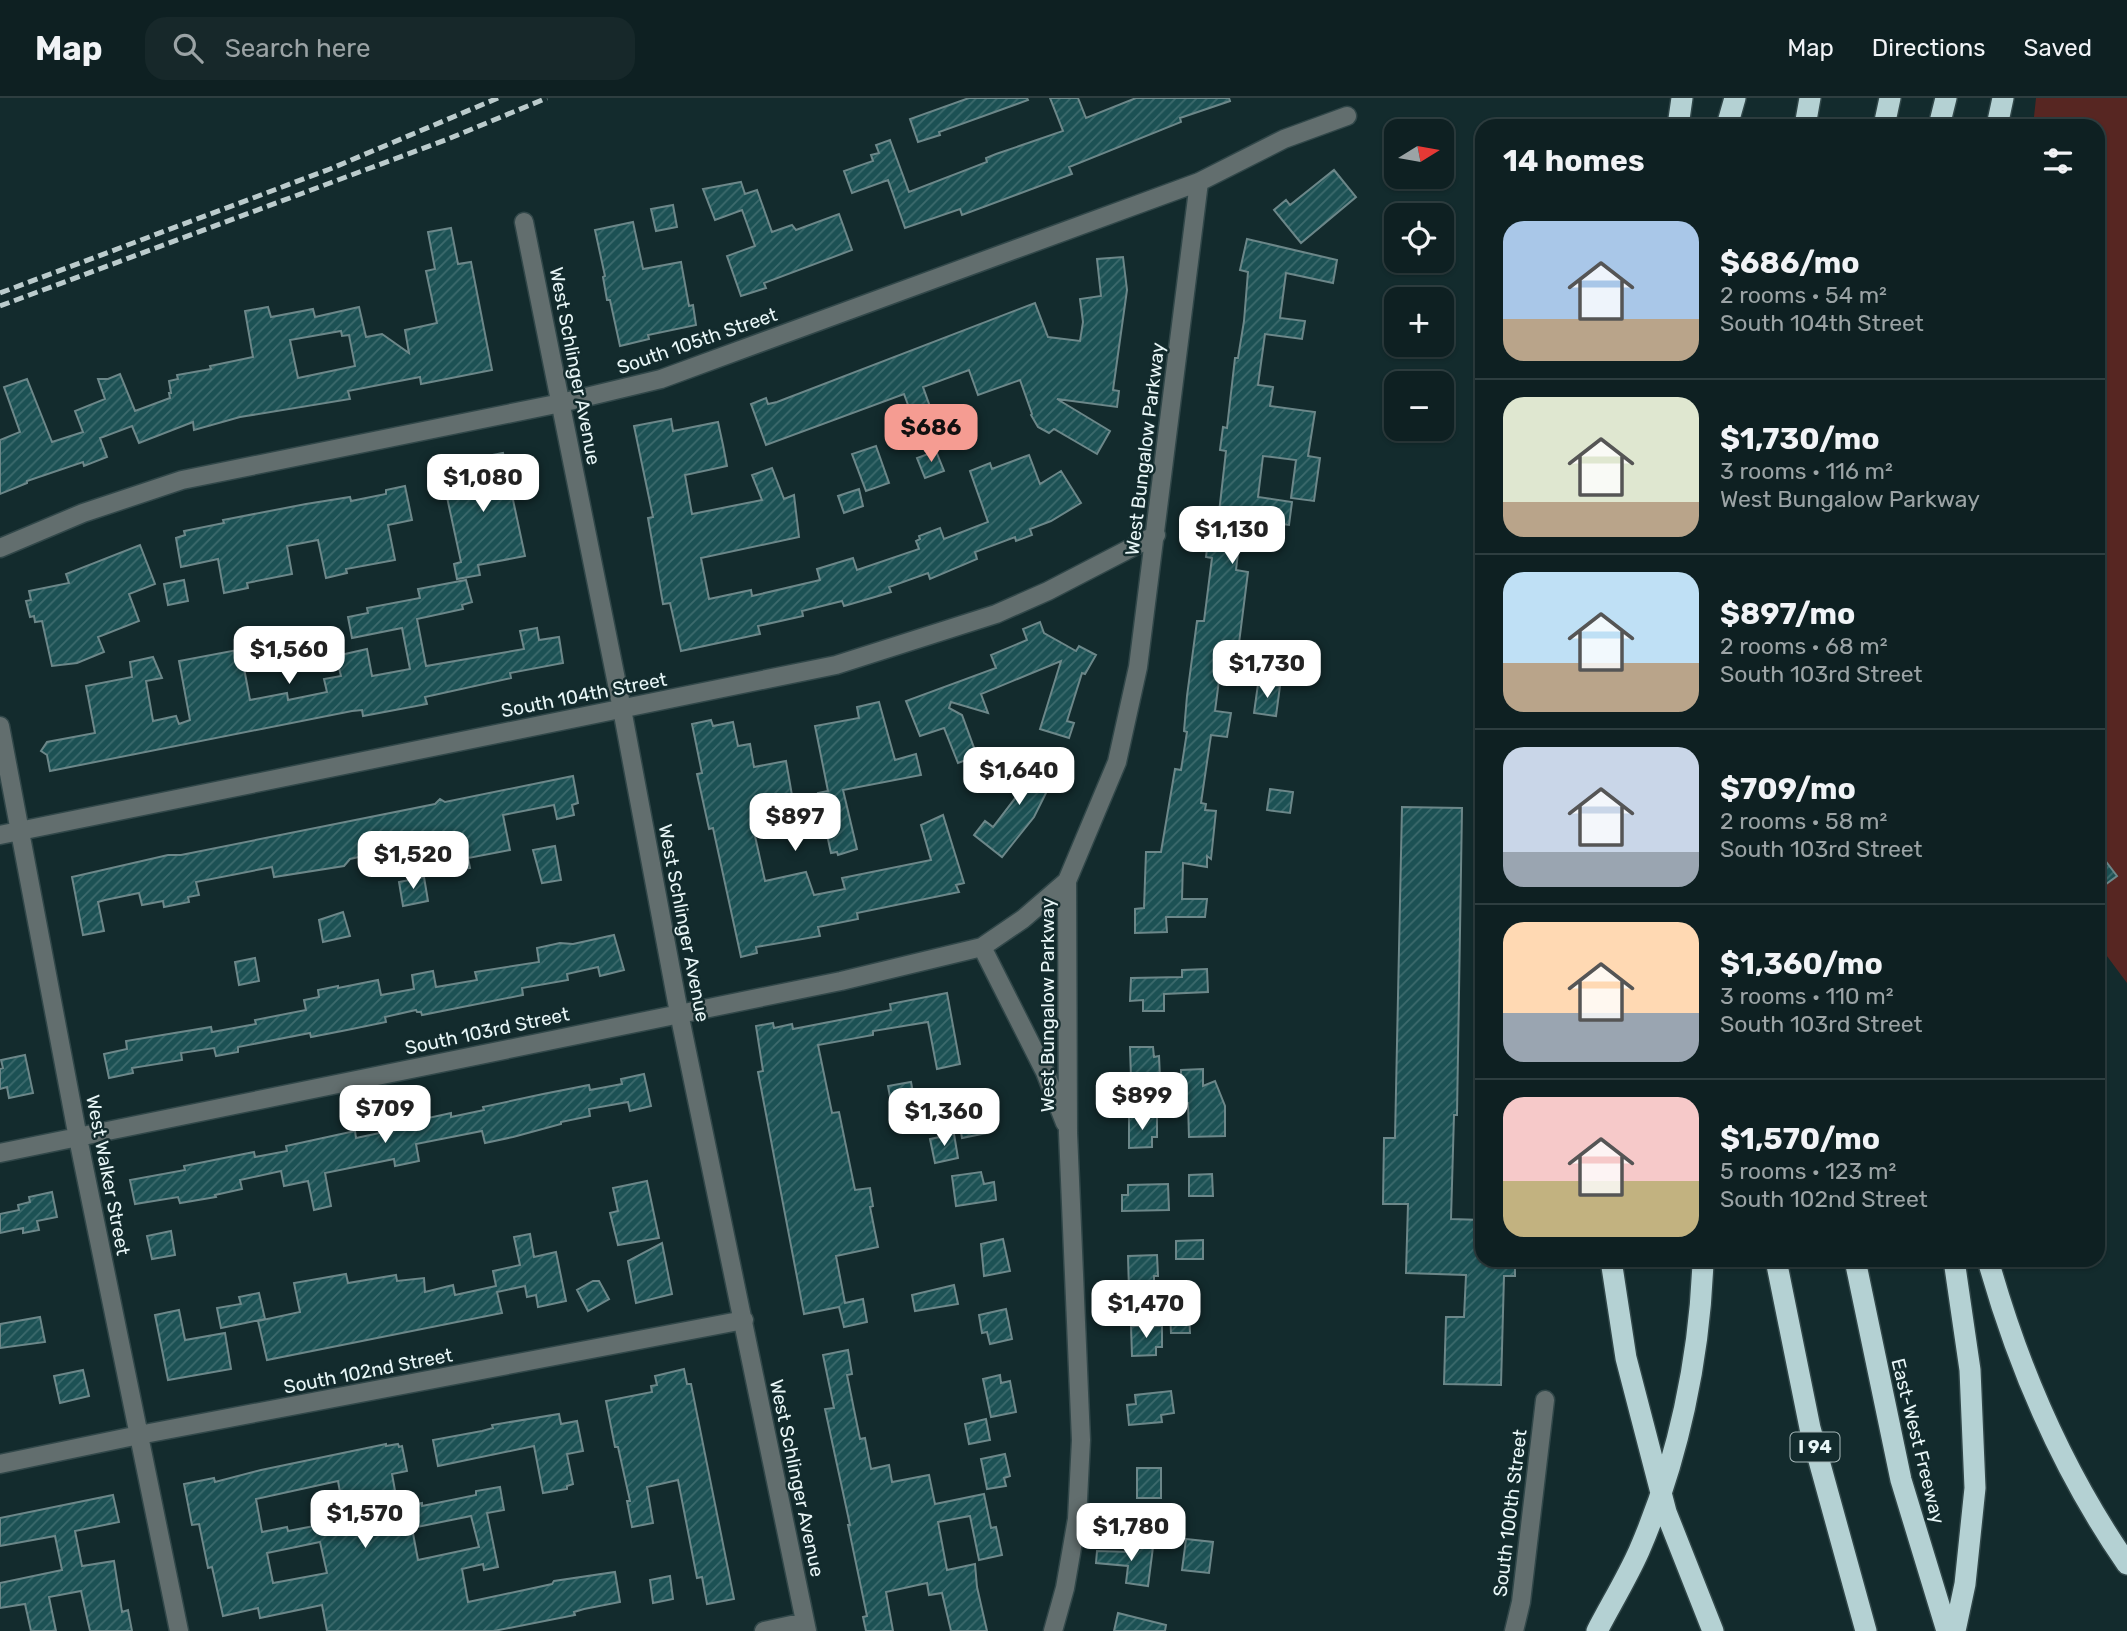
<!DOCTYPE html>
<html lang="en">
<head>
<meta charset="utf-8">
<style>
  :root { --surface:#0e2022; --page:#17282a; --text:#f1f3f6; --muted:#9ba3a5; --line:#2e3e40; --accent:#f59c92 }
  body { margin:0; font-family:Rubik,sans-serif; background:var(--page); color:var(--text); height:100vh; display:flex; flex-direction:column; font-size:26px; white-space:nowrap }
  * { box-sizing:border-box; margin:0 }
  p { font-size:23px; color:var(--muted) }
  .icon { flex:none; width:38px; height:38px; fill:none; stroke:currentColor; stroke-width:2; stroke-linecap:round; stroke-linejoin:round }
  .map { position:relative; flex:1; overflow:hidden }
  .drawer { position:absolute; left:1475px; top:21px; width:630px; height:1148px; display:flex; flex-direction:column; background:var(--surface); border-radius:21px; box-shadow:0 2px 5px #0004,0 0 0 2px var(--line) }
  .drawer>* { flex:none }
  .needle { width:46px; rotate:79deg }
  .buttons { position:absolute; left:1384px; top:21px; display:grid; gap:14px }
  .buttons a { display:grid; place-items:center; width:70px; height:70px; border-radius:14px; background:var(--surface); box-shadow:0 2px 5px #0004,0 0 0 2px var(--line); font-size:35px }
  .price { position:absolute; translate:-50% -60px; padding:0 16px; border-radius:14px; background:#fff; color:#222; font-size:23px; line-height:46px; filter:drop-shadow(0 2px 4px #0008) }
  .price::after { content:''; position:absolute; left:50%; top:42px; width:21px; height:16px; margin-left:-10px; background:inherit; clip-path:polygon(0 0,100% 0,50% 100%) }
  .price.on { background:var(--accent); color:#111 }
  ul { padding:0; list-style:none }
  li { display:flex; align-items:center; gap:21px; height:175px; padding:0 28px }
  li+li { border-top:2px solid var(--line) }
  li span { display:grid; place-items:center; flex:none; width:196px; height:140px; border-radius:21px; color:#555 }
  li>.icon { margin-inline-start:auto }
  span .icon { width:84px; height:84px; fill:#fffc; stroke-width:1 }
  li b { font-size:30px }
  h2 { display:flex; justify-content:space-between; align-items:center; height:84px; padding:0 28px; font-size:30px }
  header { display:flex; align-items:center; gap:42px; box-sizing:border-box; height:98px; padding:0 35px; background:var(--surface); border-bottom:2px solid var(--line) }
  header strong { font-size:33px }
  nav { display:flex; gap:38px; margin-inline-start:auto; font-size:24px }
  .search { width:490px; height:63px; background:var(--page); display:flex; align-items:center; gap:18px; box-sizing:border-box; padding:0 24px; border-radius:21px; color:var(--muted); font-size:26px }
  .map>svg:first-child { display:block }
  .park { fill:#572622 }
  .building { fill:url(#building-hatch); stroke:#6c8789; stroke-width:2; fill-rule:evenodd }
  .lines { fill:none; stroke-linecap:round; stroke-linejoin:round }
  .minor-casing { stroke:#314749; stroke-width:21 }
  .highway-casing { stroke:#314749; stroke-width:24 }
  .minor { stroke:#626e6e; stroke-width:18 }
  .highway { stroke:#b4d1d3; stroke-width:21 }
  .rail { stroke:#bbcbcc; stroke-width:5; stroke-dasharray:10 5; stroke-linecap:butt }
  .labels { text-anchor:middle; dominant-baseline:central; stroke-width:5; stroke-linejoin:round; paint-order:stroke }
  .shield { fill:#132b2d; stroke:#a8b9ba; stroke-width:2 }
  .shield-label { font-size:18px; font-weight:bold; fill:#e8f6f7 }
  .street-label { font-size:19px; fill:#e8f6f7; stroke:#132b2d }
</style>
</head>
<body>
<header>
<strong>Map</strong>
<div class="search"><svg class="icon" aria-label="search" viewBox="0 0 24 24"><circle cx="10" cy="10" r="6"/><path d="M15 15l6 6"/></svg>Search here</div>
<nav><a>Map</a><a>Directions</a><a>Saved</a></nav>
</header>
<div class="map">
<svg width="2127" height="1533" viewBox="0 0 2127 1533">
  <defs>
    <pattern id="building-hatch" width="6" height="6" patternUnits="userSpaceOnUse" patternTransform="scale(1.75)"><rect width="6" height="6" fill="#1c5154"/><path d="M-1 1l2-2M0 6l6-6M5 7l2-2" fill="none" stroke="#3d6b6d"/></pattern>
  </defs>
  <rect width="100%" height="100%" fill="#132b2d"/>
  <path class="park" d="M2036 0H2127V885L2098 846V28H2033Z"/>
  <path class="building" d="M969 0H1027L1028 2 939 34 940 37 918 44 910 21Z
    M1050 0H1078L1086 20 1136 0H1229L1230 3 1180 20 1181 24 1069 69 1072 76 962 117 960 111 905 130 888 82 852 95 844 73 873 63 871 57 879 55 876 47 890 42 909 94 987 64 986 60 996 56 1063 33Z
    M1334 72 1356 99 1301 145 1274 112 1286 102 1290 107Z
    M741 84 745 96 757 92 772 134 792 127 796 132 839 116 852 152 764 185 766 190 741 198 727 158 755 148 742 112 715 122 703 91Z
    M673 107 677 129 656 133 651 111Z
    M633 124 643 171 681 164 689 208 693 207 696 227 648 237 649 241 620 248 610 202H607L603 179 605 178 595 132Z
    M451 130 458 166 471 164 492 272 421 286 420 279 348 293 350 301 240 319 194 332 193 324 139 345 132 328 100 340 107 359 84 368 83 364 27 383V385L0 396V342L20 334 4 289 27 281 52 344 83 334 75 313 105 301 98 281H108L120 276 135 313 170 300 169 295H171L169 283 178 281 177 277 211 271 210 268 253 259 245 213 268 209 271 219 313 211 315 219 359 209 366 239 382 236 409 255 405 232 437 225 426 173 435 171 428 134ZM341 233 342 238 349 237 355 268 298 280 290 242Z
    M1247 141 1337 162 1333 185 1286 175 1280 220 1305 223 1302 241 1265 236 1258 287 1273 289 1270 308 1315 314 1308 358 1320 360 1314 403 1291 400 1296 362 1263 358 1258 399 1292 404 1289 427 1242 421 1236 472 1248 474 1237 561 1222 559 1215 613 1231 615 1227 639 1211 637 1201 705 1206 706 1205 712 1216 713 1211 761 1207 758V769L1183 765 1182 801H1207L1205 819H1166L1167 834 1135 835V811L1144 810 1146 754H1161L1175 671 1181 672 1187 634 1184 633 1187 598 1197 523H1204L1212 460 1206 459 1208 443 1215 444 1220 406 1226 353 1220 352 1223 329 1227 330 1235 260H1238L1244 223 1248 174 1240 172Z
    M1123 159 1127 192 1113 292 1119 293 1117 309 1057 301 1110 333 1097 356 1054 331 1049 335 1038 329 1031 317 1032 316 1020 282 978 297 969 272 923 289 943 345 925 353 904 296 766 347 751 306 766 300 768 306 777 304 1035 205 1048 239 1080 243 1083 224 1080 201 1101 198 1097 161Z
    M671 321 673 333 718 324 723 347 727 368 685 377 692 416 762 402 752 377 772 370 784 401 794 397 799 439 701 460 709 501 751 492 752 498 820 482 817 471 853 460 857 472 919 451 916 443 920 441 919 438 940 430 944 441 988 424 970 373 990 365 992 371 1029 357 1040 386 1061 373 1081 405 1051 423 1030 431 1032 437 1016 443 1015 439 975 454 977 461 930 481 928 475 889 489 891 494 875 499 844 508 842 503 802 513 803 518 758 528 760 536 681 553 670 505 663 506 648 420 653 419 634 328Z
    M876 348 889 385 866 393 852 356Z
    M936 353 944 373 925 380 917 360Z
    M503 355 525 458 478 467 480 477 457 481 454 466 461 464 442 376 460 373 459 368 468 366 467 362Z
    M405 388 412 422 388 427 395 462 346 471 347 475 326 480 318 442 287 448 292 476 247 485 248 490 224 495 218 461 181 469 176 440 185 437 184 433 224 425 223 422 306 406 350 399 351 403 386 396V392Z
    M859 391 863 408 844 415 838 398Z
    M140 447 155 486 129 496 139 523 98 539 104 554 77 565 52 568 42 523 35 524 34 518 30 519 26 503 31 502 29 493 69 485 66 476Z
    M184 482 188 503 168 507 164 486Z
    M466 482 472 504 462 507 463 511 417 521 426 568 524 551 520 533 537 530 539 542 559 539 563 565 510 575 511 580 425 599 427 606 363 618 362 612 352 613 50 673 47 657 41 653 47 644 95 635 86 588 132 579 130 564 153 559 162 580 146 583 153 623 176 618 179 626 190 622 179 563 259 548 258 542 281 538 286 562 244 570 250 602 287 595 288 602 327 594 324 581 341 578 336 558 367 551 372 578 410 571 402 530 352 540 348 519 368 515 367 510 420 500 418 491Z
    M1040 524 1044 535 1076 553 1079 548 1096 557 1085 576 1082 575 1067 623 1074 625 1069 640 1040 631 1061 563 981 596 988 615 951 604 949 610 962 617 977 658 958 665 944 630 920 638 906 603 996 570 991 557 1027 542 1023 531Z
    M1258 586 1280 588 1276 618 1254 615Z
    M879 604 895 662 916 656 921 677 843 692 857 751 838 757 837 754 831 755 818 695 828 693 815 628 859 620 857 609Z
    M711 622 713 628 733 624 738 648 750 646 754 669 786 663 793 703 754 711 760 737 755 738 765 783 806 774 814 797 845 791 842 780 931 762 921 727 943 717 964 785 956 787 959 794 857 815 858 821 818 829 820 838 756 849 757 855 741 859 713 730 709 731 697 676 702 675 692 626Z
    M1029 656 1054 671 1049 679 1053 681 1034 719 1002 759 974 737 985 723 993 729 1023 690 1013 685Z
    M573 678 578 705 572 707 574 717 557 721 554 707 503 717 510 752 468 760 470 770 446 774 439 735 370 750 372 756 350 761 344 768 274 779 272 769 196 784 199 797 188 799 189 804 164 809 163 803 142 807 139 795 105 802 98 804 104 833 83 837 72 779 168 757H181L435 706 440 701 445 704Z
    M1270 691 1293 694 1290 715 1267 712Z
    M1402 709 1462 710 1457 1017H1454L1451 1121 1482 1122V1162H1515V1178H1504L1501 1287 1444 1286 1446 1219H1464L1466 1177 1406 1175 1408 1106H1383L1384 1040H1395Z
    M555 748 561 782 542 785 533 752Z
    M2098 753 2117 778 2098 792Z
    M424 779 428 803 403 808 399 784Z
    M343 814 350 838 323 844 319 822Z
    M614 837 624 872 600 878 598 869 567 876 568 882 522 890 523 897 422 917 421 914H417L416 912 385 919 386 924 347 932 311 939 310 935 238 949V954L216 958 214 950 181 955 182 962 132 970 133 975 109 980 104 956 127 951 126 943 211 929 212 934 256 926 255 922 306 912 304 902 319 899 318 892 338 888V890L378 882 381 897 414 891 412 877 433 873 436 889 477 882 475 874 539 864 537 850 560 845 573 846Z
    M255 860 259 883 239 887 235 864Z
    M1207 871 1208 894 1164 896V913H1143V902L1130 903 1131 880 1182 879V872Z
    M947 895 960 966 937 971 928 924 873 933V937L818 947 832 1015 839 1014 855 1092 870 1090 873 1108 870 1109 878 1149 836 1158 845 1205 863 1201 867 1224 844 1229 839 1209 804 1216 758 974 763 973 756 928 773 925 774 930 792 926 793 931 891 912 890 906Z
    M1130 949H1153L1154 959 1159 958 1160 980H1131Z
    M25 957 33 995 9 1000 7 989 0 991V971L3 970 1 962Z
    M1203 971V988L1215 983 1225 1008V1038L1189 1039 1188 1005H1181V972Z
    M644 976 651 1008 630 1013 628 1004 589 1011 590 1018 561 1024V1026L513 1039 485 1045 482 1033 416 1046 419 1063 395 1068 394 1061 325 1075 331 1108 314 1112 308 1083 284 1088 281 1073 240 1082 242 1091 215 1097 216 1099 180 1105 178 1099 135 1106 130 1082 185 1072 184 1068 254 1054 255 1059 287 1053 286 1048 355 1033 356 1040 389 1033V1030L428 1023V1020L451 1015V1019L484 1012 483 1009 543 996 589 987 590 992 622 986 621 981Z
    M911 984 914 1000 891 1004 888 988Z
    M981 1002 982 1009 992 1007 995 1023 985 1025 987 1035 962 1040 958 1017 961 1016 959 1007Z
    M1129 1019H1157V1039H1152V1049L1129 1050Z
    M954 1036 958 1060 935 1065 930 1041Z
    M981 1074 984 1086 994 1084 996 1102 956 1108 952 1078Z
    M1212 1076 1213 1098H1189V1077Z
    M647 1083 659 1140 618 1147 610 1115 618 1113 613 1090Z
    M1168 1086 1169 1112 1122 1113V1097H1128V1087Z
    M52 1094 57 1119 37 1123 39 1132 23 1135V1130L0 1135V1116L19 1112 18 1107 30 1104 29 1099Z
    M171 1133 175 1157 152 1161 147 1138Z
    M530 1136 534 1159 556 1154 566 1203 538 1209 536 1197 527 1199 525 1188 497 1194 502 1215 267 1262 258 1223 300 1214 294 1185 346 1176 348 1185 396 1177 397 1183 424 1180 425 1194 453 1187 455 1197 496 1188 493 1173 520 1167 514 1139Z
    M1003 1141 1010 1173 984 1178 981 1146Z
    M1203 1142V1161H1176V1143Z
    M662 1145 672 1196 636 1205 628 1163Z
    M1157 1157 1158 1178H1154V1193H1129L1128 1158Z
    M593 1183H599L609 1201 588 1213 577 1192Z
    M954 1187 958 1206 915 1213 912 1197Z
    M259 1195 265 1221 221 1230 217 1210 241 1206 239 1199Z
    M1006 1211 1012 1241 990 1246 987 1234 982 1235 979 1217Z
    M179 1212 185 1242 225 1235 231 1271 168 1282 155 1217Z
    M1170 1215H1189L1190 1235H1171Z
    M40 1219 45 1244 0 1250V1226Z
    M1131 1228H1162V1249H1156V1257L1132 1258Z
    M848 1252 852 1276 847 1277 860 1341 865 1340 871 1371 889 1367 892 1384 929 1377 935 1406 984 1396 991 1430 996 1429 1002 1457 979 1462 970 1418 938 1424 947 1472 975 1466 977 1489 987 1533H951L942 1495 929 1497 927 1485 886 1494 893 1533H866L863 1519 867 1518 848 1427H850L825 1311 834 1310 823 1257Z
    M684 1271 687 1286H691L734 1501 707 1506 702 1479 697 1480 678 1382 647 1389 653 1425 632 1429 627 1403H630L618 1349H615L606 1303 652 1294 651 1288 657 1287 655 1278Z
    M83 1272 89 1298 60 1305 54 1278Z
    M1000 1277 1001 1285 1010 1283 1016 1314 991 1319 983 1281Z
    M1171 1293 1174 1315 1161 1317 1162 1324 1129 1327 1127 1307 1136 1306 1135 1297Z
    M559 1316 561 1326 577 1323 583 1353 567 1356 573 1386 567 1388V1391L543 1395 534 1348 438 1368 433 1342 482 1333 493 1330 492 1327Z
    M986 1321 990 1342 969 1346 965 1326Z
    M386 1346V1348L398 1346 399 1349 402 1348 407 1373 392 1376 398 1409 422 1405V1408L476 1397V1393L500 1389 504 1412 487 1415 498 1469 484 1472 483 1466 462 1471 468 1504 552 1486 554 1483 615 1474 620 1504 584 1511 574 1514 575 1517 494 1533H327L322 1507 260 1520 258 1510 223 1518 212 1469 208 1470 199 1426 192 1427 184 1386 214 1380 215 1384 261 1372ZM338 1383 345 1422 288 1433 287 1429 262 1434 256 1401ZM471 1418 479 1449 418 1462 412 1430ZM320 1444 327 1475 273 1485 267 1455Z
    M1005 1356 1010 1378 1004 1380 1006 1388 987 1391 981 1361Z
    M1137 1370H1161V1400H1137Z
    M113 1397 119 1424 75 1433 82 1468 114 1463 122 1514 128 1512 132 1533H90L81 1493 49 1499 56 1533H31L25 1506 0 1510V1485L62 1472 55 1438 0 1448V1420Z
    M1186 1441 1213 1444 1209 1475 1182 1472Z
    M1131 1446 1153 1449 1148 1488 1126 1485 1128 1468 1096 1465 1097 1453 1130 1454Z
    M670 1478 673 1501 653 1505 650 1482Z
    M1118 1515 1166 1527 1165 1533H1114Z"/>
  <g class="lines">
    <g class="minor-casing">
      <path id="minor" d="M524 124 622 611 679 915 807 1533
        M0 450 83 415 182 382 561 305 661 281 1199 84 1284 41 1347 18
        M0 628 78 1040 179 1533
        M0 737 836 567 996 516 1048 493 1156 437
        M982 849 1045 974 1065 1025
        M0 1055 841 883 982 849 1023 821 1067 783
        M0 1366 139 1337 744 1222
        M764 1533 805 1524
        M1053 1533 1065 1490 1077 1421 1081 1342 1068 1035 1067 783 1117 664 1138 569 1199 84
        M1514 1533 1521 1504 1545 1302"/>
    </g>
    <g class="highway-casing">
      <path id="highway" d="M1678 28 1682 0
        M1727 28 1735 0
        M1805 28 1810 0
        M1884 28 1890 0
        M1939 28 1946 0
        M1997 28 2003 0
        M1611 1162 1626 1260 1666 1414 1713 1533
        M1776 1162 1810 1330 1866 1533
        M1855 1162 1901 1382 1947 1533
        M1954 1162 1970 1272 1975 1390 1965 1486 1955 1533
        M1988 1162C2018 1269 2064 1375 2127 1466
        M1597 1533C1611 1506 1627 1480 1639 1453 1678 1363 1700 1259 1703 1162"/>
    </g>
    <use href="#minor" class="minor"/>
    <use href="#highway" class="highway"/>
    <path class="rail" d="M0 195 330 71 498 0
      M0 208 448 41 547 0"/>
  </g>
  <g class="labels">
    <rect class="shield" x="1790.5" y="1334.5" width="49" height="29" rx="5"/>
    <g class="shield-label">
      <text x="1815" y="1349">I 94</text>
    </g>
    <g class="street-label">
      <text transform="translate(697 243) rotate(-19)">South 105th Street</text>
      <text transform="translate(575 268) rotate(79)">West Schlinger Avenue</text>
      <text transform="translate(1145 351) rotate(-83)">West Bungalow Parkway</text>
      <text transform="translate(584 597) rotate(-11)">South 104th Street</text>
      <text transform="translate(684 825) rotate(79)">West Schlinger Avenue</text>
      <text transform="translate(1047 907) rotate(-90)">West Bungalow Parkway</text>
      <text transform="translate(487 933) rotate(-12)">South 103rd Street</text>
      <text transform="translate(108 1077) rotate(79)">West Walker Street</text>
      <text transform="translate(368 1273) rotate(-11)">South 102nd Street</text>
      <text transform="translate(1918 1343) rotate(76)">East-West Freeway</text>
      <text transform="translate(797 1380) rotate(78)">West Schlinger Avenue</text>
      <text transform="translate(1510 1415) rotate(-83)">South 100th Street</text>
    </g>
  </g>
</svg>
<div class="buttons">
<a><svg class="needle" viewBox="-14 -14 28 28"><path d="M0-13l5 13h-10z" fill="#e53935"/><path d="M0 13l5-13h-10z" fill="#9ba3a5"/></svg></a>
<a><svg class="icon" aria-label="locate" viewBox="0 0 24 24"><circle cx="12" cy="12" r="6"/><path d="M12 2v4M12 18v4M2 12h4M18 12h4"/></svg></a>
<a>+</a>
<a>−</a>
</div>
<b class="price on" style="left:931px;top:366px">$686</b>
<b class="price" style="left:483px;top:416px">$1,080</b>
<b class="price" style="left:1232px;top:468px">$1,130</b>
<b class="price" style="left:289px;top:588px">$1,560</b>
<b class="price" style="left:1267px;top:602px">$1,730</b>
<b class="price" style="left:1019px;top:709px">$1,640</b>
<b class="price" style="left:795px;top:755px">$897</b>
<b class="price" style="left:413px;top:793px">$1,520</b>
<b class="price" style="left:1142px;top:1034px">$899</b>
<b class="price" style="left:385px;top:1047px">$709</b>
<b class="price" style="left:944px;top:1050px">$1,360</b>
<b class="price" style="left:1146px;top:1242px">$1,470</b>
<b class="price" style="left:365px;top:1452px">$1,570</b>
<b class="price" style="left:1131px;top:1465px">$1,780</b>
<section class="drawer">
<h2>14 homes<svg class="icon" aria-label="filters" viewBox="0 0 24 24"><path d="M4 7h16M4 17h16"/><circle cx="9" cy="7" r="2"/><circle cx="15" cy="17" r="2"/></svg></h2>
<ul>
<li><span style="background:linear-gradient(#a9c7e8 70%,#b9a48a 0)"><svg class="icon" aria-label="home" viewBox="0 0 24 24"><path d="M3 11l9-7 9 7M6 9v11h12V9"/></svg></span><div><b>$686/mo</b><p>2 rooms · 54 m²</p><p>South 104th Street</p></div></li>
<li><span style="background:linear-gradient(#dfe7d0 75%,#b9a48a 0)"><svg class="icon" aria-label="home" viewBox="0 0 24 24"><path d="M3 11l9-7 9 7M6 9v11h12V9"/></svg></span><div><b>$1,730/mo</b><p>3 rooms · 116 m²</p><p>West Bungalow Parkway</p></div></li>
<li><span style="background:linear-gradient(#bfe0f5 65%,#b9a48a 0)"><svg class="icon" aria-label="home" viewBox="0 0 24 24"><path d="M3 11l9-7 9 7M6 9v11h12V9"/></svg></span><div><b>$897/mo</b><p>2 rooms · 68 m²</p><p>South 103rd Street</p></div></li>
<li><span style="background:linear-gradient(#c9d6e8 75%,#9aa5b1 0)"><svg class="icon" aria-label="home" viewBox="0 0 24 24"><path d="M3 11l9-7 9 7M6 9v11h12V9"/></svg></span><div><b>$709/mo</b><p>2 rooms · 58 m²</p><p>South 103rd Street</p></div></li>
<li><span style="background:linear-gradient(#ffd9b3 65%,#9aa5b1 0)"><svg class="icon" aria-label="home" viewBox="0 0 24 24"><path d="M3 11l9-7 9 7M6 9v11h12V9"/></svg></span><div><b>$1,360/mo</b><p>3 rooms · 110 m²</p><p>South 103rd Street</p></div></li>
<li><span style="background:linear-gradient(#f6c9c9 60%,#c2b280 0)"><svg class="icon" aria-label="home" viewBox="0 0 24 24"><path d="M3 11l9-7 9 7M6 9v11h12V9"/></svg></span><div><b>$1,570/mo</b><p>5 rooms · 123 m²</p><p>South 102nd Street</p></div></li>
</ul>
</section>
</div>
</body>
</html>
